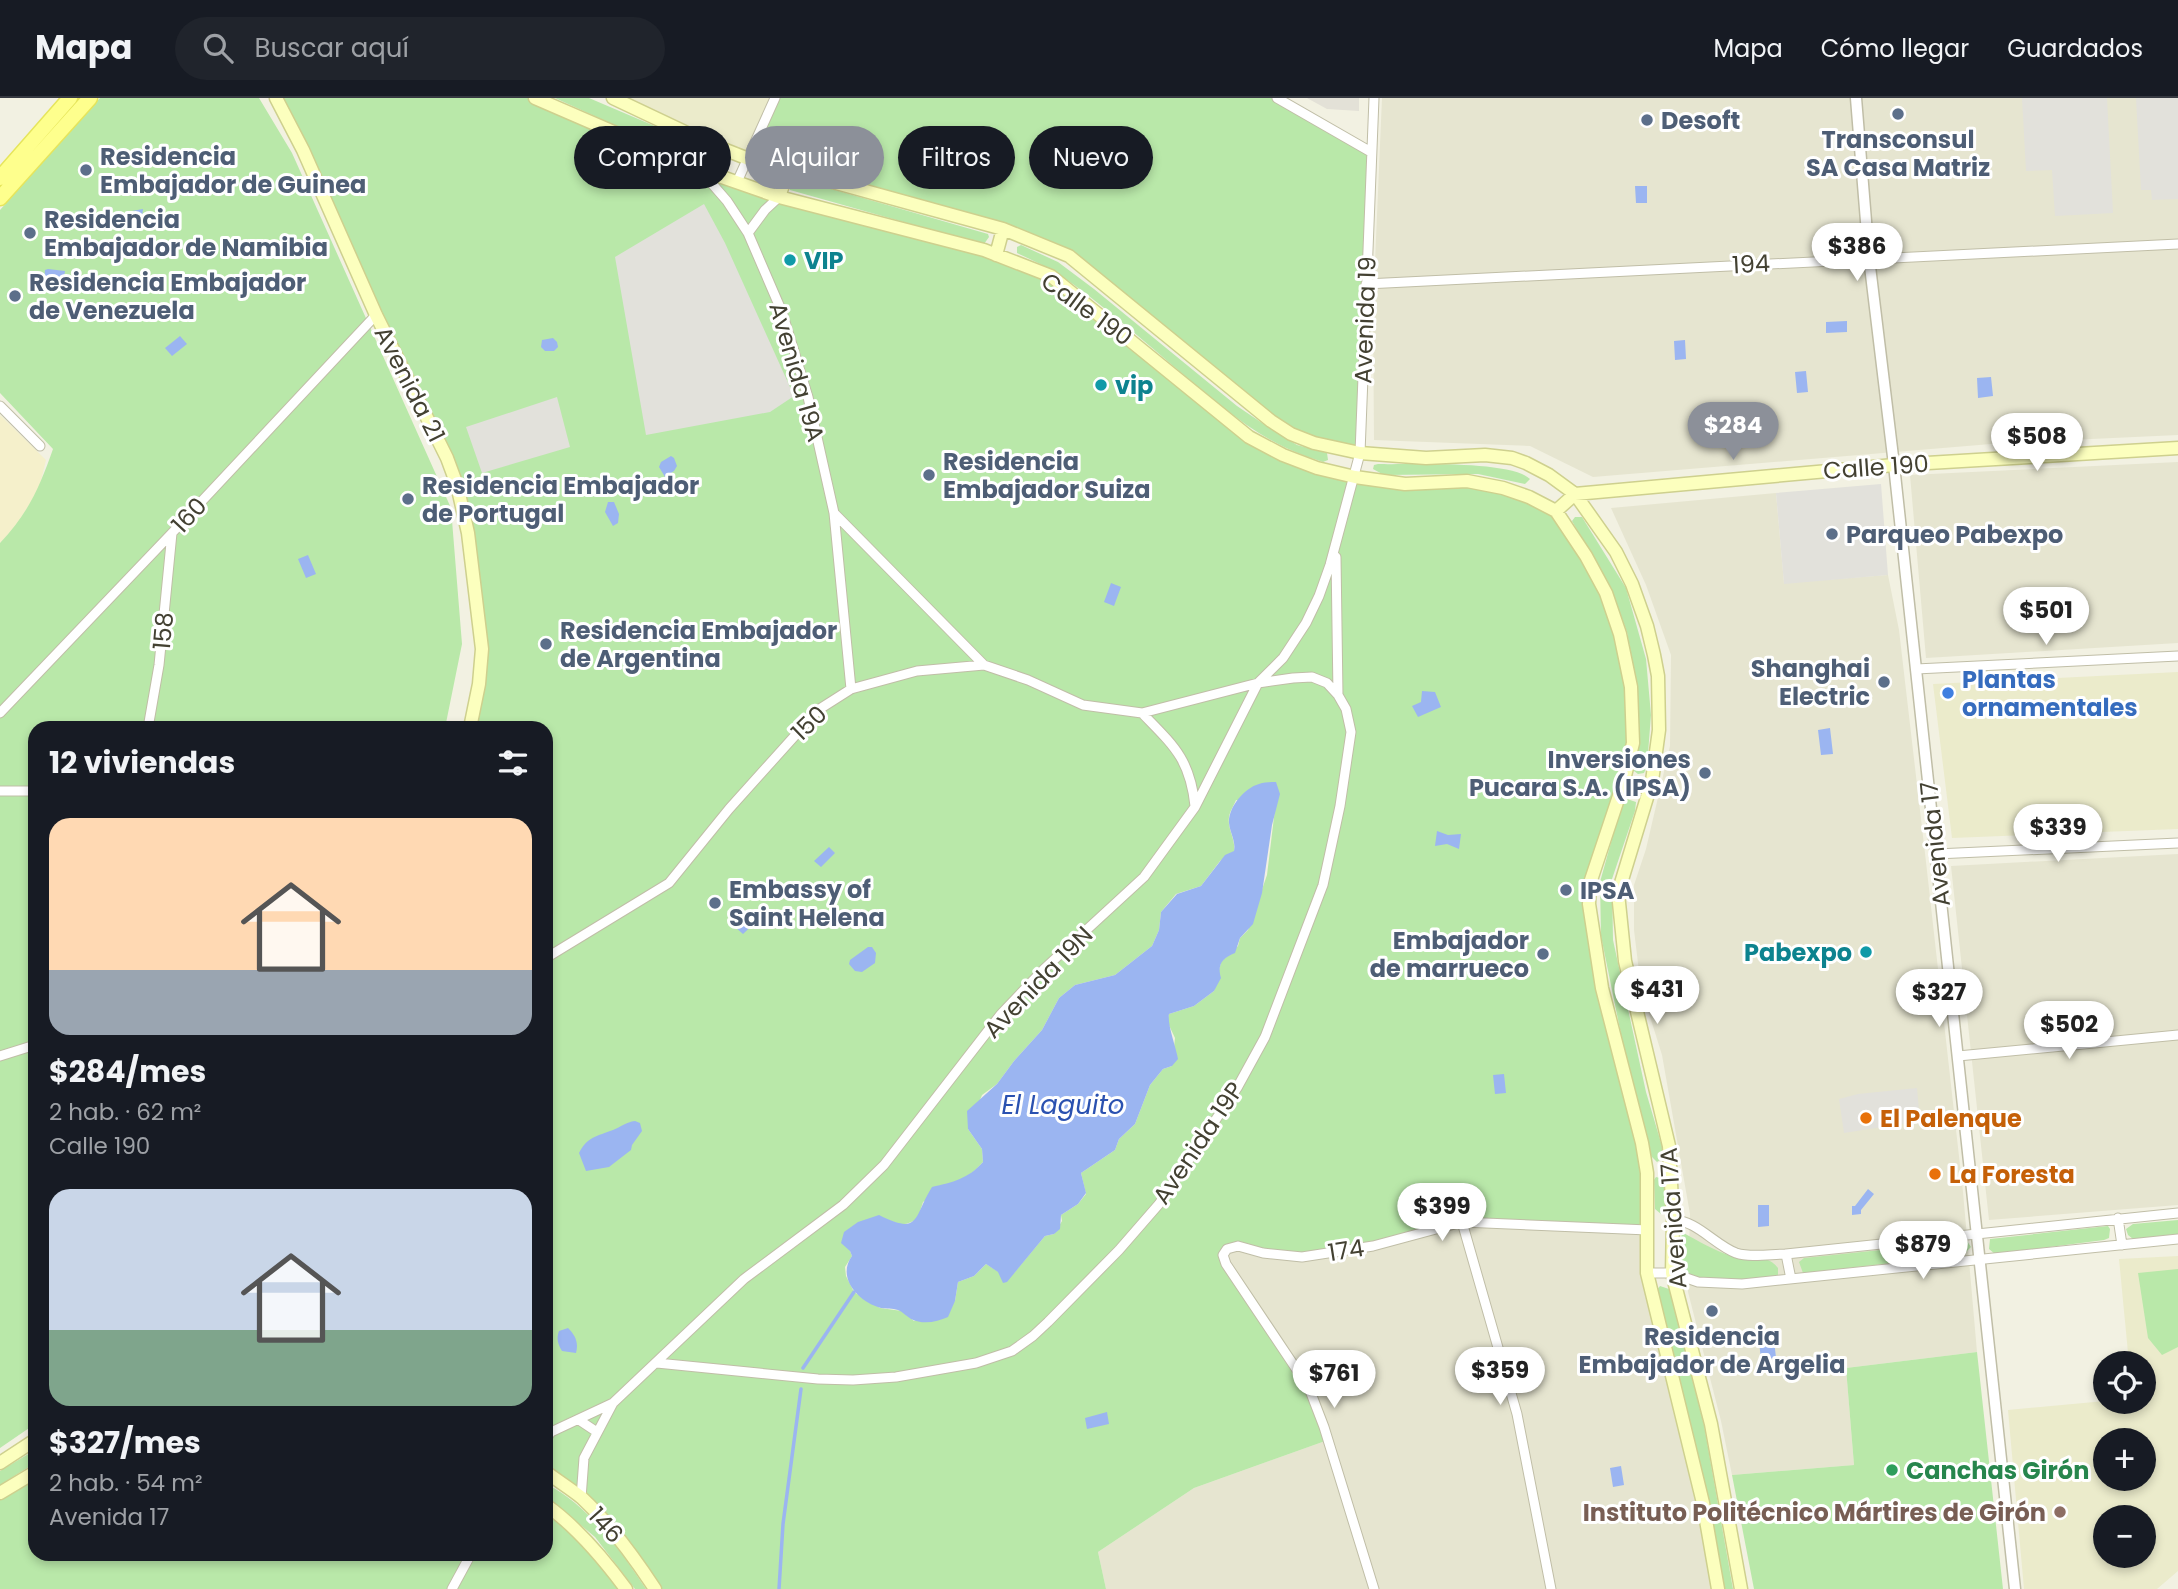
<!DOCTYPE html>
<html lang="es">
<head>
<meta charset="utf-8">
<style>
  :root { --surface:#171b24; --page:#20242c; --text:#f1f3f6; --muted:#9ea1a6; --line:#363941; --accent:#8c9099 }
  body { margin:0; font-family:Poppins,sans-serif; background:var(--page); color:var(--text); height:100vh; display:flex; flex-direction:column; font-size:26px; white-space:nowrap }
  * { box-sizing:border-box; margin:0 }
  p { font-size:23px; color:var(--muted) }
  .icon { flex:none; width:38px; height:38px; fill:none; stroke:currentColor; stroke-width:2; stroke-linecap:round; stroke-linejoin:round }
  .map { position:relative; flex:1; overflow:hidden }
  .side { position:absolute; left:28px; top:623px; width:525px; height:840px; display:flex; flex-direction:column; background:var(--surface); border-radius:21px; box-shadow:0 4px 10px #0003 }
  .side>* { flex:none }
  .hud { position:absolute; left:574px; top:28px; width:665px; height:63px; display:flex; gap:14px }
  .buttons { position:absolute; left:2093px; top:1253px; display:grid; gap:14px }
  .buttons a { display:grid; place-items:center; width:63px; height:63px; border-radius:50%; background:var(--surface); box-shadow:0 4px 10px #0003; font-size:35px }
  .price { position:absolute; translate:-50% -60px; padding:0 16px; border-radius:24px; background:#fff; color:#222; font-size:23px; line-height:46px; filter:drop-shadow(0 2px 4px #0008) }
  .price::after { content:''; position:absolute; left:50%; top:42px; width:21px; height:16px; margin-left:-10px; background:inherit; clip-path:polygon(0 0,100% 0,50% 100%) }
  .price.current { background:var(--accent); color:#fff }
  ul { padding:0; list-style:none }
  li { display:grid; align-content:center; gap:14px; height:371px; padding:0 21px }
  li span { display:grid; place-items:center; height:217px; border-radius:21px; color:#555 }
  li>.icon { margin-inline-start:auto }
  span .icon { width:126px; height:126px; fill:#fffc; stroke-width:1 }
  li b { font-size:30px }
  h2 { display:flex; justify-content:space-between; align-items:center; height:84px; padding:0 21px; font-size:30px }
  .tag { padding:0 24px; border-radius:32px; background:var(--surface); box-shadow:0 4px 10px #0003; font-size:24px; line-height:63px }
  .tag.current { background:var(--accent); color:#fff }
  header { display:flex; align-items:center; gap:42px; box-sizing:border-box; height:98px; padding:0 35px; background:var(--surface); border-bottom:2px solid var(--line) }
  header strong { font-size:33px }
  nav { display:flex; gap:38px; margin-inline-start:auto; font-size:24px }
  .search { width:490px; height:63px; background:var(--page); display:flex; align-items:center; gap:18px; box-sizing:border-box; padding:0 24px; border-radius:38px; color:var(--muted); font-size:26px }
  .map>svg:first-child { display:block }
  .residential { fill:#e6e5d0 }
  .commercial { fill:#f5f0cb }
  .industrial { fill:#e3e1d7 }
  .education { fill:#ebebcb; fill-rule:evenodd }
  .green { fill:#b9e8a9; fill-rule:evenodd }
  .parking { fill:#e2e1db }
  .water { fill:#9bb5f1 }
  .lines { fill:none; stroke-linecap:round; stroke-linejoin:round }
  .stream { stroke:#9bb5f1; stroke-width:3.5 }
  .minor-casing { stroke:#c0bea7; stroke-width:11 }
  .tertiary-casing { stroke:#c0bea7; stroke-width:13 }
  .secondary-casing { stroke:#ced08e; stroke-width:15 }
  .primary-casing { stroke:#e6e55b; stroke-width:17 }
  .minor { stroke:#fff; stroke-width:9 }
  .tertiary { stroke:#fff; stroke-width:10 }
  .secondary { stroke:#fcffbe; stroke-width:12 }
  .primary { stroke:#feff8d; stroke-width:14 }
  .service-dot { fill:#5c6f8a; stroke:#fff; stroke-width:2.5 }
  .culture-dot { fill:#0f9aa8; stroke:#fff; stroke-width:2.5 }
  .shop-dot { fill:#3f7fe0; stroke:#fff; stroke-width:2.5 }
  .food-dot { fill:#e8710a; stroke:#fff; stroke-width:2.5 }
  .leisure-dot { fill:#2e9e5b; stroke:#fff; stroke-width:2.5 }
  .education-dot { fill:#8d6e63; stroke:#fff; stroke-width:2.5 }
  .labels { text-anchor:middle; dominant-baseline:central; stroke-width:6; stroke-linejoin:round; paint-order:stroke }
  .service-label { font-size:24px; font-weight:bold; fill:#4e5e75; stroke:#fff; text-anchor:start }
  .culture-label { font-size:24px; font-weight:bold; fill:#0d838f; stroke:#fff; text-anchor:start }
  .street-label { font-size:24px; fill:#434132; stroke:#fff }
  .shop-label { font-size:24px; font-weight:bold; fill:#366cbe; stroke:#fff; text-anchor:start }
  .food-label { font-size:24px; font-weight:bold; fill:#c56008; stroke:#fff; text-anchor:start }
  .leisure-label { font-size:24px; font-weight:bold; fill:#27864d; stroke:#fff; text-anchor:start }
  .education-label { font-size:24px; font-weight:bold; fill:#785e54; stroke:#fff; text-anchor:end }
  .water-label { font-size:26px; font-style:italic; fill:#2a51b0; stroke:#fff }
</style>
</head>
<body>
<header>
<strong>Mapa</strong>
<div class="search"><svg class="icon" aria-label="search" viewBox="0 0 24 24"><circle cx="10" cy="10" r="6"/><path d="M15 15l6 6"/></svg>Buscar aquí</div>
<nav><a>Mapa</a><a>Cómo llegar</a><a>Guardados</a></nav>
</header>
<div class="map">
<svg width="2178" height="1491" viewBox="0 0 2178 1491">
  <rect width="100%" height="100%" fill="#f2f1e2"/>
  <path class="residential" d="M1382 0H2178V337L2003 345 1593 379 1530 348 1374 342 1373 211Z
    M2178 364V545L1926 560 1910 377Z
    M1776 395 1784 485 1888 477 1899 532 1926 764 1963 1094 1977 1254 1846 1270 1854 1367 1732 1377 1721 1323 1688 1194 1690 1116 1662 957 1641 890 1634 832V787L1646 751 1670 648 1671 557 1646 487 1611 410Z
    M2178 756V1107L1989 1122 1951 768Z
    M1462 1124 1648 1132 1647 1175 1718 1491H1106L1098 1454 1194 1390 1328 1342 1226 1166 1227 1151Z"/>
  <path class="commercial" d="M0 317 46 362 39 391 16 428 0 445Z"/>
  <path class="industrial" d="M1307 0H1359V13L1327 11Z"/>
  <path class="education" d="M613 0H775L746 60Z
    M2178 574V731L1952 740 1933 586Z
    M2178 1158V1473L2157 1491H2024L2008 1312 2105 1303 2144 1304V1265H2129L2119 1161ZM2105 1342H2144V1381H2105ZM2105 1419H2144V1458H2105Z"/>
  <path class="green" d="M100 0H259L292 55 451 410 462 546 445 630H35V1326L0 1350V445C28 416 40 388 53 351L0 295V112Z
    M276 0H536L699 71 1051 178 1249 339 1355 379 1467 383 1556 413 1586 458 1620 536 1633 645 1589 806 1642 1045 1648 1132 1462 1124 1302 1159 1238 1148 1223 1157 1309 1290 1328 1342 1194 1390 1098 1454 1106 1491H655L606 1426 546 1374V630H469L482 551 457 387ZM1236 702 1275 711 1267 777 1248 832 1240 840 1238 848 1221 864 1214 893 1194 908 1169 916 1167 923 1175 940 1172 968 1163 971 1150 987 1135 1026 1119 1041 1115 1052 1081 1075 1086 1096 1078 1106 1061 1117 1062 1123 1054 1136 1045 1138 1014 1175 999 1174 986 1166 974 1178 958 1184 955 1203 914 1223 902 1213 880 1210 854 1194 846 1178 845 1169 852 1158 850 1153 891 1123C902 1128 908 1127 918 1120L923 1104C944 1092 967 1083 983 1064L982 1051 968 1031 982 997 997 986 1014 963 1042 932 1059 900 1075 887 1115 877 1152 848 1159 832 1161 814 1176 796 1201 788 1220 763 1234 754C1236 741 1227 731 1229 719 1230 713 1234 707 1236 702Z
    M555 0H589L692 44 695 50 688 59 682 58Z
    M775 0H1277L1371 54 1360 355 1291 336 1069 158 1003 131 746 60Z
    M797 81 988 136 989 139 984 146 978 145 790 92 789 87 792 82Z
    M1021 147 1058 164 1094 191 1237 308 1274 333 1297 347 1327 355 1328 362 1323 364C1259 345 1223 309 1172 267 1136 236 1099 204 1060 177 1046 168 1031 162 1017 155V149Z
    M1378 366C1409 367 1510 362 1530 381L1525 386 1478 376 1384 377 1373 371 1374 367Z
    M1575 419H1582L1626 490 1646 561 1651 617 1647 668 1644 675 1638 676 1634 673 1639 639 1637 588 1627 534 1612 493 1572 423Z
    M1627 701 1636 704 1635 713 1612 781 1613 842 1646 994 1664 1055 1663 1060 1657 1064 1651 1058 1624 951 1601 838 1600 784 1622 705Z
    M1656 1079 1664 1081 1668 1111 1661 1116 1655 1111 1654 1082Z
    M2178 1122V1136L2133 1141 2128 1137 2126 1131 2133 1126Z
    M2108 1128 2110 1131 2109 1140 2104 1142 1995 1156 1989 1151 1990 1141Z
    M1682 1134C1698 1143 1715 1153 1732 1158 1749 1163 1766 1154 1778 1170V1178C1757 1181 1690 1192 1681 1166 1678 1157 1681 1143 1682 1134Z
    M1967 1143 1971 1149 1963 1157 1803 1175 1799 1164 1804 1160Z
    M2178 1171V1249L2162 1257 2148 1240 2138 1175Z
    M1660 1188 1669 1191 1704 1327 1733 1491H1722L1702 1379 1656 1193Z
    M1977 1254 2003 1491H1754L1732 1377 1854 1367 1846 1270Z
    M35 1352V1365L0 1387V1373Z
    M35 1374V1456H546V1407L626 1491H0V1395Z
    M548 1387C589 1408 621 1453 646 1491H635L595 1439 546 1398V1388Z"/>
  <path class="parking" d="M2022 0H2107L2113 115 2055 118 2052 72 2026 73Z
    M2136 0H2178V101L2152 102 2151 92H2141Z
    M704 106 725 145 794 298 770 314 646 337 615 159Z
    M557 299 570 349 482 375 466 329Z
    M1881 386 1888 477 1784 486 1776 395Z
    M1917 990 1920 1023 1844 1035 1839 1001 1858 996Z"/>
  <path class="water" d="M1635 88H1647V105H1636Z
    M143 111 142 119 136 123 129 132 123 127 132 113Z
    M48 171 65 173 63 185 44 182 45 172Z
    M1847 223V234L1826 235V224Z
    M180 238 187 246 172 258 165 250Z
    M553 240 557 244 558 249 554 253H545L541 249 542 242Z
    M1685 242 1686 261 1675 262 1674 243Z
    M1806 273 1808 294 1797 295 1795 274Z
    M1991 279 1993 298 1978 300 1977 280Z
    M671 358 674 360 677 368 674 373 665 379 659 369 661 364Z
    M608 404H614L619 416 618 425 613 428 605 414Z
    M308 457 316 476 306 480 298 461Z
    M1111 485 1121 489 1114 508 1104 504Z
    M1422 593 1435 594 1441 609 1418 619 1412 608 1421 604Z
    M1830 630 1833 656 1821 657 1818 632Z
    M1276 684 1280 696 1272 727 1262 795 1253 826 1240 840 1235 855C1222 860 1217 867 1221 880L1214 893 1194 908 1169 916C1167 926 1176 949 1178 961L1172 968 1163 971 1150 987 1135 1026 1119 1041 1115 1052 1081 1075 1086 1095 1078 1106 1061 1117 1060 1131 1054 1136 1045 1138 1007 1184 1003 1185 998 1174 986 1166 974 1178 958 1184 955 1203 948 1219C937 1224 923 1227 911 1221 906 1218 903 1214 898 1212 892 1210 887 1211 881 1210 859 1204 836 1180 852 1158L850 1153 841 1145 844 1134 858 1124 879 1117C921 1138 913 1119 932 1089 953 1084 968 1081 983 1064L982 1051 968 1031 967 1013 997 986 1014 963 1042 932 1059 900 1075 887 1115 877 1152 848 1159 832 1161 814 1177 796 1201 788 1225 757 1234 753C1236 743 1230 735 1229 725 1228 710 1244 690 1259 686 1264 684 1271 684 1276 684Z
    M1437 733 1448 737 1461 736 1459 751 1447 746 1435 748Z
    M829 749 835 755 821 769 814 763Z
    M751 814 759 821 743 836 735 829Z
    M868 849H872L876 855 875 865 862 874 855 873 849 866 850 862Z
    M1504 976 1506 995 1495 996 1493 977Z
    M635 1023 640 1025 642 1033 632 1047 631 1052 609 1069 586 1073 579 1055C587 1039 597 1038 613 1032 621 1029 626 1024 635 1023Z
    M1868 1091 1874 1096 1861 1112V1116L1852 1117V1108H1855Z
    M1758 1107H1769V1128L1758 1129Z
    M568 1230C575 1237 579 1244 576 1255L562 1253C558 1246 556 1241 559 1233Z
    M1773 1232 1776 1260 1761 1262 1758 1234Z
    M1107 1314 1109 1326 1087 1331 1085 1320Z
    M1621 1368 1624 1387 1613 1389 1610 1370Z"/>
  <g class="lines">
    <path class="stream" d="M803 1270 854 1194
      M779 1491 783 1426 801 1291"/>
    <g class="minor-casing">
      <path id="minor" d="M1277 0 1371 54
        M700 72 727 103 748 135 782 214 808 299 834 415 851 591
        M737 84 775 0
        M748 135 765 112 779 99
        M1366 186 2178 146
        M0 308 40 348
        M834 415 984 567
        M1916 571 2178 558
        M0 615 172 435 376 217
        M1142 615C1174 648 1190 661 1195 708
        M148 630 159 567 172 435
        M0 693H35
        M1936 756 2178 745
        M546 860 669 785 729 711 818 612 851 591 917 573 984 567 1028 582 1083 607 1142 615 1258 585 1293 580 1312 579 1327 585 1338 597
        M0 958 35 947
        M1958 958 2178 937
        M2118 1120 2122 1147
        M1673 1122C1696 1122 1715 1147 1736 1155 1751 1160 1771 1156 1786 1156L2178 1115
        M1462 1124 1517 1316 1551 1491
        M1786 1156 1791 1181
        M1647 1175H1672L1698 1184 1742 1186 2178 1141
        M657 1265 818 1281 853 1282 896 1279 976 1265 1012 1253 1033 1238 1048 1224 1119 1152 1159 1106 1237 990 1265 939 1323 787 1340 708 1351 634 1346 611 1338 597 1336 459
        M579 1322 597 1334
        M546 1341 551 1334 613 1305 744 1181 843 1107 884 1067 1001 916 1044 871 1144 779 1195 709 1258 585 1283 560 1306 525 1319 498 1330 467 1360 355 1374 0
        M581 1400 584 1360 613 1305
        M452 1491 471 1456
        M1374 1491 1324 1329 1309 1290 1226 1166 1223 1157 1227 1151 1238 1148 1263 1155 1302 1159 1373 1148 1462 1124 1648 1132"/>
    </g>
    <g class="tertiary-casing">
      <path id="tertiary" d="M1856 0 1869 160 1894 367 2015 1491"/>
    </g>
    <g class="secondary-casing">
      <path id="secondary" d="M276 0 303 52 376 217 447 360 457 387 468 435 482 551 479 586 470 630
        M535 0 699 71 779 99 984 152 1051 178 1249 339 1283 357 1317 370 1355 379 1405 386 1467 383 1503 390 1529 399 1556 413 1586 458 1606 495 1620 536 1631 589 1633 645 1623 686 1590 785 1589 806 1602 890 1642 1045 1647 1075V1175L1703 1405 1718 1491
        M613 0 708 45 746 60 1003 131 1069 158 1271 323 1291 336 1314 345 1360 355 1426 360 1485 357 1512 360 1526 365 1549 377 1575 396 1616 454 1632 486 1647 528 1654 557 1658 578 1659 632 1652 683 1618 795 1625 863 1669 1048 1673 1122 1672 1175 1711 1326 1741 1491
        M699 71 708 45
        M779 99 788 72
        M996 157 1003 131
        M1556 413 1575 396 1894 367 2178 350
        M1623 686 1650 690
        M0 1365 35 1342
        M546 1374C558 1383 571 1391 582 1400 611 1427 634 1459 655 1491
        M0 1395 35 1374
        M546 1407C577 1429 603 1460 626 1491"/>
    </g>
    <g class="primary-casing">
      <path id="primary" d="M0 80 70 0
        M0 100 90 0"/>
    </g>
    <use href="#minor" class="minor"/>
    <use href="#tertiary" class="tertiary"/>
    <use href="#secondary" class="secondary"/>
    <use href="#primary" class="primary"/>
  </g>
  <g class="service-dot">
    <circle cx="1898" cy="16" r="7"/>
    <circle cx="1647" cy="22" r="7"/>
    <circle cx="86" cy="72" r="7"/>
    <circle cx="30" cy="135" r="7"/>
    <circle cx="15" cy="198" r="7"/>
    <circle cx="929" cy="377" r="7"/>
    <circle cx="408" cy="401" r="7"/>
    <circle cx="1832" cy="436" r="7"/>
    <circle cx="546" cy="546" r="7"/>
    <circle cx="1884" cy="584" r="7"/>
    <circle cx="1705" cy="675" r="7"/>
    <circle cx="1566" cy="792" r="7"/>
    <circle cx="715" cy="805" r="7"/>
    <circle cx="1543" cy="856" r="7"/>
    <circle cx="1712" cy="1213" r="7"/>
  </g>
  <g class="culture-dot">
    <circle cx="790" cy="162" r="7"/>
    <circle cx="1101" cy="287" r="7"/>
    <circle cx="1866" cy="854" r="7"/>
  </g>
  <circle class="shop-dot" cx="1948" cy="595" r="7"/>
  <g class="food-dot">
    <circle cx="1866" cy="1020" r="7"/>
    <circle cx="1935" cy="1076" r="7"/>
  </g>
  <circle class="leisure-dot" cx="1892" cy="1372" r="7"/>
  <circle class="education-dot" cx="2060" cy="1414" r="7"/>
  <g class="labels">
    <g class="service-label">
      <text x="1661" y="22">Desoft</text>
      <text x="1898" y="41" text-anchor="middle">Transconsul<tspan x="1898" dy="28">SA Casa Matriz</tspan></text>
      <text x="100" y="58">Residencia<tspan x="100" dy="28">Embajador de Guinea</tspan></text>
      <text x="44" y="121">Residencia<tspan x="44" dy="28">Embajador de Namibia</tspan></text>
      <text x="29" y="184">Residencia Embajador<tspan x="29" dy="28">de Venezuela</tspan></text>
      <text x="943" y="363">Residencia<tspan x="943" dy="28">Embajador Suiza</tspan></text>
      <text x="422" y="387">Residencia Embajador<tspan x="422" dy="28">de Portugal</tspan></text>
      <text x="1846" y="436">Parqueo Pabexpo</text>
      <text x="560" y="532">Residencia Embajador<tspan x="560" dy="28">de Argentina</tspan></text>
      <text x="1870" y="570" text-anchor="end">Shanghai<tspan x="1870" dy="28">Electric</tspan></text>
      <text x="1691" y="661" text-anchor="end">Inversiones<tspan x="1691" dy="28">Pucara S.A. (IPSA)</tspan></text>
      <text x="729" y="791">Embassy of<tspan x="729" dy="28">Saint Helena</tspan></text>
      <text x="1580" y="792">IPSA</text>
      <text x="1529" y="842" text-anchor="end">Embajador<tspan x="1529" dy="28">de marrueco</tspan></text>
      <text x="1712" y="1238" text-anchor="middle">Residencia<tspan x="1712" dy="28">Embajador de Argelia</tspan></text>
    </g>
    <g class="culture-label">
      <text x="804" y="162">VIP</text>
      <text x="1115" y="287">vip</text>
      <text x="1852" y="854" text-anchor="end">Pabexpo</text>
    </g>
    <g class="street-label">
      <text transform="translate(1751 166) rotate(-3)">194</text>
      <text transform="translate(1087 211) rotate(36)">Calle 190</text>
      <text transform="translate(1365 222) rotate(-88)">Avenida 19</text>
      <text transform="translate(797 274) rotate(74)">Avenida 19A</text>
      <text transform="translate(410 286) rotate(63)">Avenida 21</text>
      <text transform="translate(1876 369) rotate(-4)">Calle 190</text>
      <text transform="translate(189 417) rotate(-47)">160</text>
      <text transform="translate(163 533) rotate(-85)">158</text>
      <text transform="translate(809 625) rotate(-44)">150</text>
      <text transform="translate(1935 746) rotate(-96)">Avenida 17</text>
      <text transform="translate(1038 884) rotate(-46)">Avenida 19N</text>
      <text transform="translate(1198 1045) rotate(-56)">Avenida 19P</text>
      <text transform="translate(1673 1120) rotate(-94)">Avenida 17A</text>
      <text transform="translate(1346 1152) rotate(-9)">174</text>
      <text transform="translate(606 1427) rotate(48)">146</text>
    </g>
    <g class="shop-label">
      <text x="1962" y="581">Plantas<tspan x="1962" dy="28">ornamentales</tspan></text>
    </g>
    <g class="food-label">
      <text x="1880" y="1020">El Palenque</text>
      <text x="1949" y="1076">La Foresta</text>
    </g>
    <g class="leisure-label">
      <text x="1906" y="1372">Canchas Girón</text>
    </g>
    <g class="education-label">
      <text x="2046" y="1414">Instituto Politécnico Mártires de Girón</text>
    </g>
    <g class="water-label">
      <text x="1063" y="1007">El Laguito</text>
    </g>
  </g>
</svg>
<div class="buttons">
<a><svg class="icon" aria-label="locate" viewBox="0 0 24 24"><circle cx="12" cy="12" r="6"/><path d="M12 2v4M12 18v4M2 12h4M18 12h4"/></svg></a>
<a>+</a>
<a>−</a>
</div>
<b class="price" style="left:1857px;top:185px">$386</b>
<b class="price current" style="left:1733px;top:364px">$284</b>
<b class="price" style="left:2037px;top:375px">$508</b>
<b class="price" style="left:2046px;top:549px">$501</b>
<b class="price" style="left:2058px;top:766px">$339</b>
<b class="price" style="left:1657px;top:928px">$431</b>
<b class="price" style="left:1939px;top:931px">$327</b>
<b class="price" style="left:2069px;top:963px">$502</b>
<b class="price" style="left:1442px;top:1145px">$399</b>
<b class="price" style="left:1923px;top:1183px">$879</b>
<b class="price" style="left:1500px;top:1309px">$359</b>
<b class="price" style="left:1334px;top:1312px">$761</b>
<div class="hud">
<a class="tag">Comprar</a>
<a class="tag current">Alquilar</a>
<a class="tag">Filtros</a>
<a class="tag">Nuevo</a>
</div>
<section class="side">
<h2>12 viviendas<svg class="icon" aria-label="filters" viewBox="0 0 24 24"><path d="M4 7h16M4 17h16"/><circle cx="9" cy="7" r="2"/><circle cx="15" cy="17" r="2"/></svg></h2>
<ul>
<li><span style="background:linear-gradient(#ffd9b3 70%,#9aa5b1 0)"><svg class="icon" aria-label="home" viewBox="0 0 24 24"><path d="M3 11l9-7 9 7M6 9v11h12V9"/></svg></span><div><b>$284/mes</b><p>2 hab. · 62 m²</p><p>Calle 190</p></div></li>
<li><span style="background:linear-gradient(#c9d6e8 65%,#7fa58c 0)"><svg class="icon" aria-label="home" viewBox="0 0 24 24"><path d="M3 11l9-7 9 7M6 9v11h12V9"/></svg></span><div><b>$327/mes</b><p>2 hab. · 54 m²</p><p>Avenida 17</p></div></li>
</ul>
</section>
</div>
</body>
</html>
